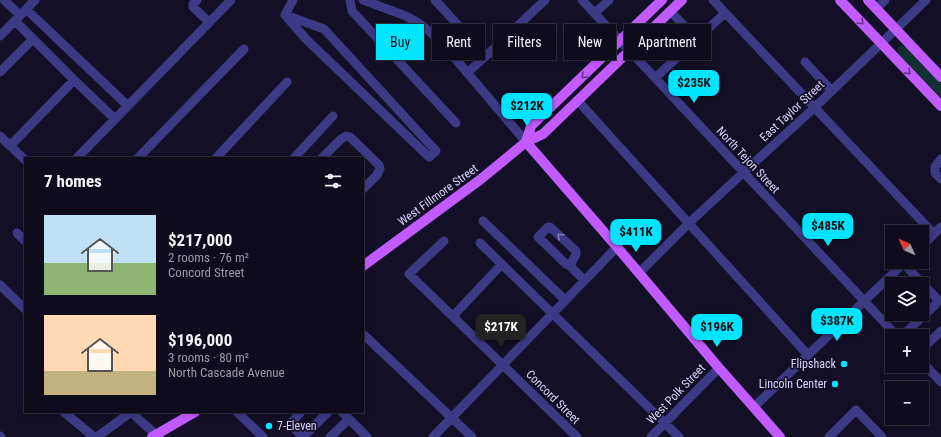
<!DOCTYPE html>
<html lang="en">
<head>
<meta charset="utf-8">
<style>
  :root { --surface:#0e0b1c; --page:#1c1929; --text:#f1f3f6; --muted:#9b9ba3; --line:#2e2b3b; --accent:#00e5ff }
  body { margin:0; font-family:"Roboto Condensed",sans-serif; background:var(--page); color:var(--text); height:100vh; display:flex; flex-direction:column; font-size:15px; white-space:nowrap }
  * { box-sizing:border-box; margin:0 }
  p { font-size:13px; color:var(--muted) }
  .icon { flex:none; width:22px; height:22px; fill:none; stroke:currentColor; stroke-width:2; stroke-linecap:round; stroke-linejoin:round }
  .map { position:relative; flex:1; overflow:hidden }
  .drawer { position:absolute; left:24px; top:157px; width:340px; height:256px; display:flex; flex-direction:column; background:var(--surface); border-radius:0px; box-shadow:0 2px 6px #0003,0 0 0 1px var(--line) }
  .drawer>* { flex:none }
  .hud { position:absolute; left:376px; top:24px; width:380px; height:36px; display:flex; gap:8px }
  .needle { width:26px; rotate:314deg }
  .fabs { position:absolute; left:885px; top:225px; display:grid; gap:8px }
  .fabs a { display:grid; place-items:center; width:44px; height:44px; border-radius:0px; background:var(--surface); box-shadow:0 2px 6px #0003,0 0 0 1px var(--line); font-size:20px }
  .price { position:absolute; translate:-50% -34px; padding:0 9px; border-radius:8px; background:var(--accent); color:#111; font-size:13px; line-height:26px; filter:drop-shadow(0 1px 2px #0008) }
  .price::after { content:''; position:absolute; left:50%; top:24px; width:12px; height:9px; margin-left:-6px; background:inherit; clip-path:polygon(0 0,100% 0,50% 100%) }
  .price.active { background:#222; color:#fff }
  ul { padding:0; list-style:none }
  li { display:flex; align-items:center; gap:12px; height:100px; padding:0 20px }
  li span { display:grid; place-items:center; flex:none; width:112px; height:80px; border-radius:0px; color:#555 }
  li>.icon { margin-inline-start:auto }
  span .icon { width:48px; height:48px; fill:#fffc; stroke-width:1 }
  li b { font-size:17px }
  h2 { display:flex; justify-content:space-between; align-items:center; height:48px; padding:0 20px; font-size:17px }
  .chip { padding:0 14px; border-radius:0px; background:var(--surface); box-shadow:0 2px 6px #0003,0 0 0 1px var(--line); font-size:14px; line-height:36px }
  .chip.active { background:var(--accent); color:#111 }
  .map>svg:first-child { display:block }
  .green { fill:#12302f }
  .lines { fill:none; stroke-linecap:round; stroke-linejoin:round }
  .minor { stroke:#3d3a85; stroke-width:9 }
  .major { stroke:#c25bff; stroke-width:10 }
  .oneway { stroke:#623188 }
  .oneway2 { stroke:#837fbc }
  .poi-dot { fill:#00e5ff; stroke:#130f26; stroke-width:1.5 }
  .labels { text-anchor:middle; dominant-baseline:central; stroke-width:3.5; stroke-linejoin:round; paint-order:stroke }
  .street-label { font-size:12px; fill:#d9d4ff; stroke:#130f26 }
  .poi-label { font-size:12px; fill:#d9d4ff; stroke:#130f26; text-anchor:end }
</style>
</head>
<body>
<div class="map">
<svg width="941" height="437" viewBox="0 0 941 437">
  <rect width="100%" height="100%" fill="#130f26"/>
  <path class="green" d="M902 45 907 48 941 84V100L898 54 897 49 900 46Z"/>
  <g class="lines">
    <path class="minor" d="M4 0 20 15
      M197 0 193 4V7L209 22
      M350 0 352 11 456 123
      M363 0 406 16 420 24 429 31 448 50 526 142
      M435 0 486 56
      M582 0 897 336
      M713 0 934 234
      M26 9 128 106
      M876 9 885 0
      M670 11 697 39
      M595 13 609 0
      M285 15 324 29 436 151 429 157 306 39Z
      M285 15 293 0
      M0 36 35 0
      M33 39 74 80 115 119
      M805 62 832 91
      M0 72 33 39 15 21
      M467 73 486 56 545 0
      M655 78 725 13
      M578 101 808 355
      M0 136 25 160
      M10 146 74 80
      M77 158 231 0
      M138 158 244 49
      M216 158 287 82
      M294 158 333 116
      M322 158 341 139 346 136 350 137 379 165 380 169 377 175 363 189
      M941 159 935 167V173L941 179
      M483 221 565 300
      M17 233 25 241
      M444 241 409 274 577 437
      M480 243 679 437
      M922 246 941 227
      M570 266 576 254V251L550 227H548L538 237 566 264 570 266 584 280
      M639 273 689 223 744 172 814 108 926 0
      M0 285 25 309
      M453 316 502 264
      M363 334 472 437
      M902 336 935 305 938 300 903 263
      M922 349 941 331
      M922 362 941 382
      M754 407 905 262
      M64 412 94 437
      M131 412 145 425 159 437
      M237 412 263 437
      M301 412 290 424 303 437
      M342 412 367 437
      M0 436 1 437
      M97 437 131 412
      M303 437 328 412
      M330 437 349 419
      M433 437 617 247
      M651 437 719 368
      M829 437 856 410 882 437"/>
    <path class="major" d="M840 0 941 106
      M868 0 941 77
      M526 142 617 247 719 368 780 437
      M526 142 531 126 662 0
      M363 266 481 179 526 142 543 134 682 0
      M152 437 195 412"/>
  </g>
  <defs><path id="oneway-chevron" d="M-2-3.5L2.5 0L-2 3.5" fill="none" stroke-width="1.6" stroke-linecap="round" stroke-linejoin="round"/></defs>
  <g class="oneway">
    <use href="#oneway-chevron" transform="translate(861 22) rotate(47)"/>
    <use href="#oneway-chevron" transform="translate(908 72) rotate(46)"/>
    <use href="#oneway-chevron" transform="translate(584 76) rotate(135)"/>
  </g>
  <use class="oneway2" href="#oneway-chevron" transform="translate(560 236) rotate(-137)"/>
  <g class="poi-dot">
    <circle cx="844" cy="364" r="4"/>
    <circle cx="835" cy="384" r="4"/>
    <circle cx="269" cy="426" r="4"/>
  </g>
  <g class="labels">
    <g class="street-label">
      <text transform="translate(792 111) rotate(-43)">East Taylor Street</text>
      <text transform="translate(748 160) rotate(47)">North Tejon Street</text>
      <text transform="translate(438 195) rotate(-36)">West Fillmore Street</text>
      <text transform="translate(676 394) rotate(-46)">West Polk Street</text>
      <text transform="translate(553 397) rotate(45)">Concord Street</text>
    </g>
    <g class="poi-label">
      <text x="836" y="364">Flipshack</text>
      <text x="827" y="384">Lincoln Center</text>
      <text x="277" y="426" text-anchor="start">7-Eleven</text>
    </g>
  </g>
</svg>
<div class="fabs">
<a><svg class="needle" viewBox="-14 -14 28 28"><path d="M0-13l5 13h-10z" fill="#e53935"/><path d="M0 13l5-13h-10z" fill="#9b9ba3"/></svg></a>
<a><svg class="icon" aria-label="layers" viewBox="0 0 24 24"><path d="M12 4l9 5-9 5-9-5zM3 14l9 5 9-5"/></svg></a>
<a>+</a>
<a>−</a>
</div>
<b class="price" style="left:694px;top:104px">$235K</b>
<b class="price" style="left:527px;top:127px">$212K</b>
<b class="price" style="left:828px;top:247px">$485K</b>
<b class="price" style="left:636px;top:253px">$411K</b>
<b class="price" style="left:837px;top:342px">$387K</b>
<b class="price active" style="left:501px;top:348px">$217K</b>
<b class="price" style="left:717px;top:348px">$196K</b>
<div class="hud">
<a class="chip active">Buy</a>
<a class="chip">Rent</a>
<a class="chip">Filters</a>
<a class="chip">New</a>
<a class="chip">Apartment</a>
</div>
<section class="drawer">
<h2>7 homes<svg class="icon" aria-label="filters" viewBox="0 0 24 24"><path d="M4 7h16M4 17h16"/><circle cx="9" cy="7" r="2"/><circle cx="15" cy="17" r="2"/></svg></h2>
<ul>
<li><span style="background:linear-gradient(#bfe0f5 60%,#8fb573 0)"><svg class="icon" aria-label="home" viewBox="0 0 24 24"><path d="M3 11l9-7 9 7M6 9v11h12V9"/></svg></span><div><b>$217,000</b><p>2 rooms · 76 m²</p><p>Concord Street</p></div></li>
<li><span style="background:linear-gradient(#ffd9b3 70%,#c2b280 0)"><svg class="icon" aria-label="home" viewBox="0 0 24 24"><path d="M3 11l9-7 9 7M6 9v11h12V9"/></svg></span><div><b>$196,000</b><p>3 rooms · 80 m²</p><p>North Cascade Avenue</p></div></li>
</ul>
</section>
</div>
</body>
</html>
